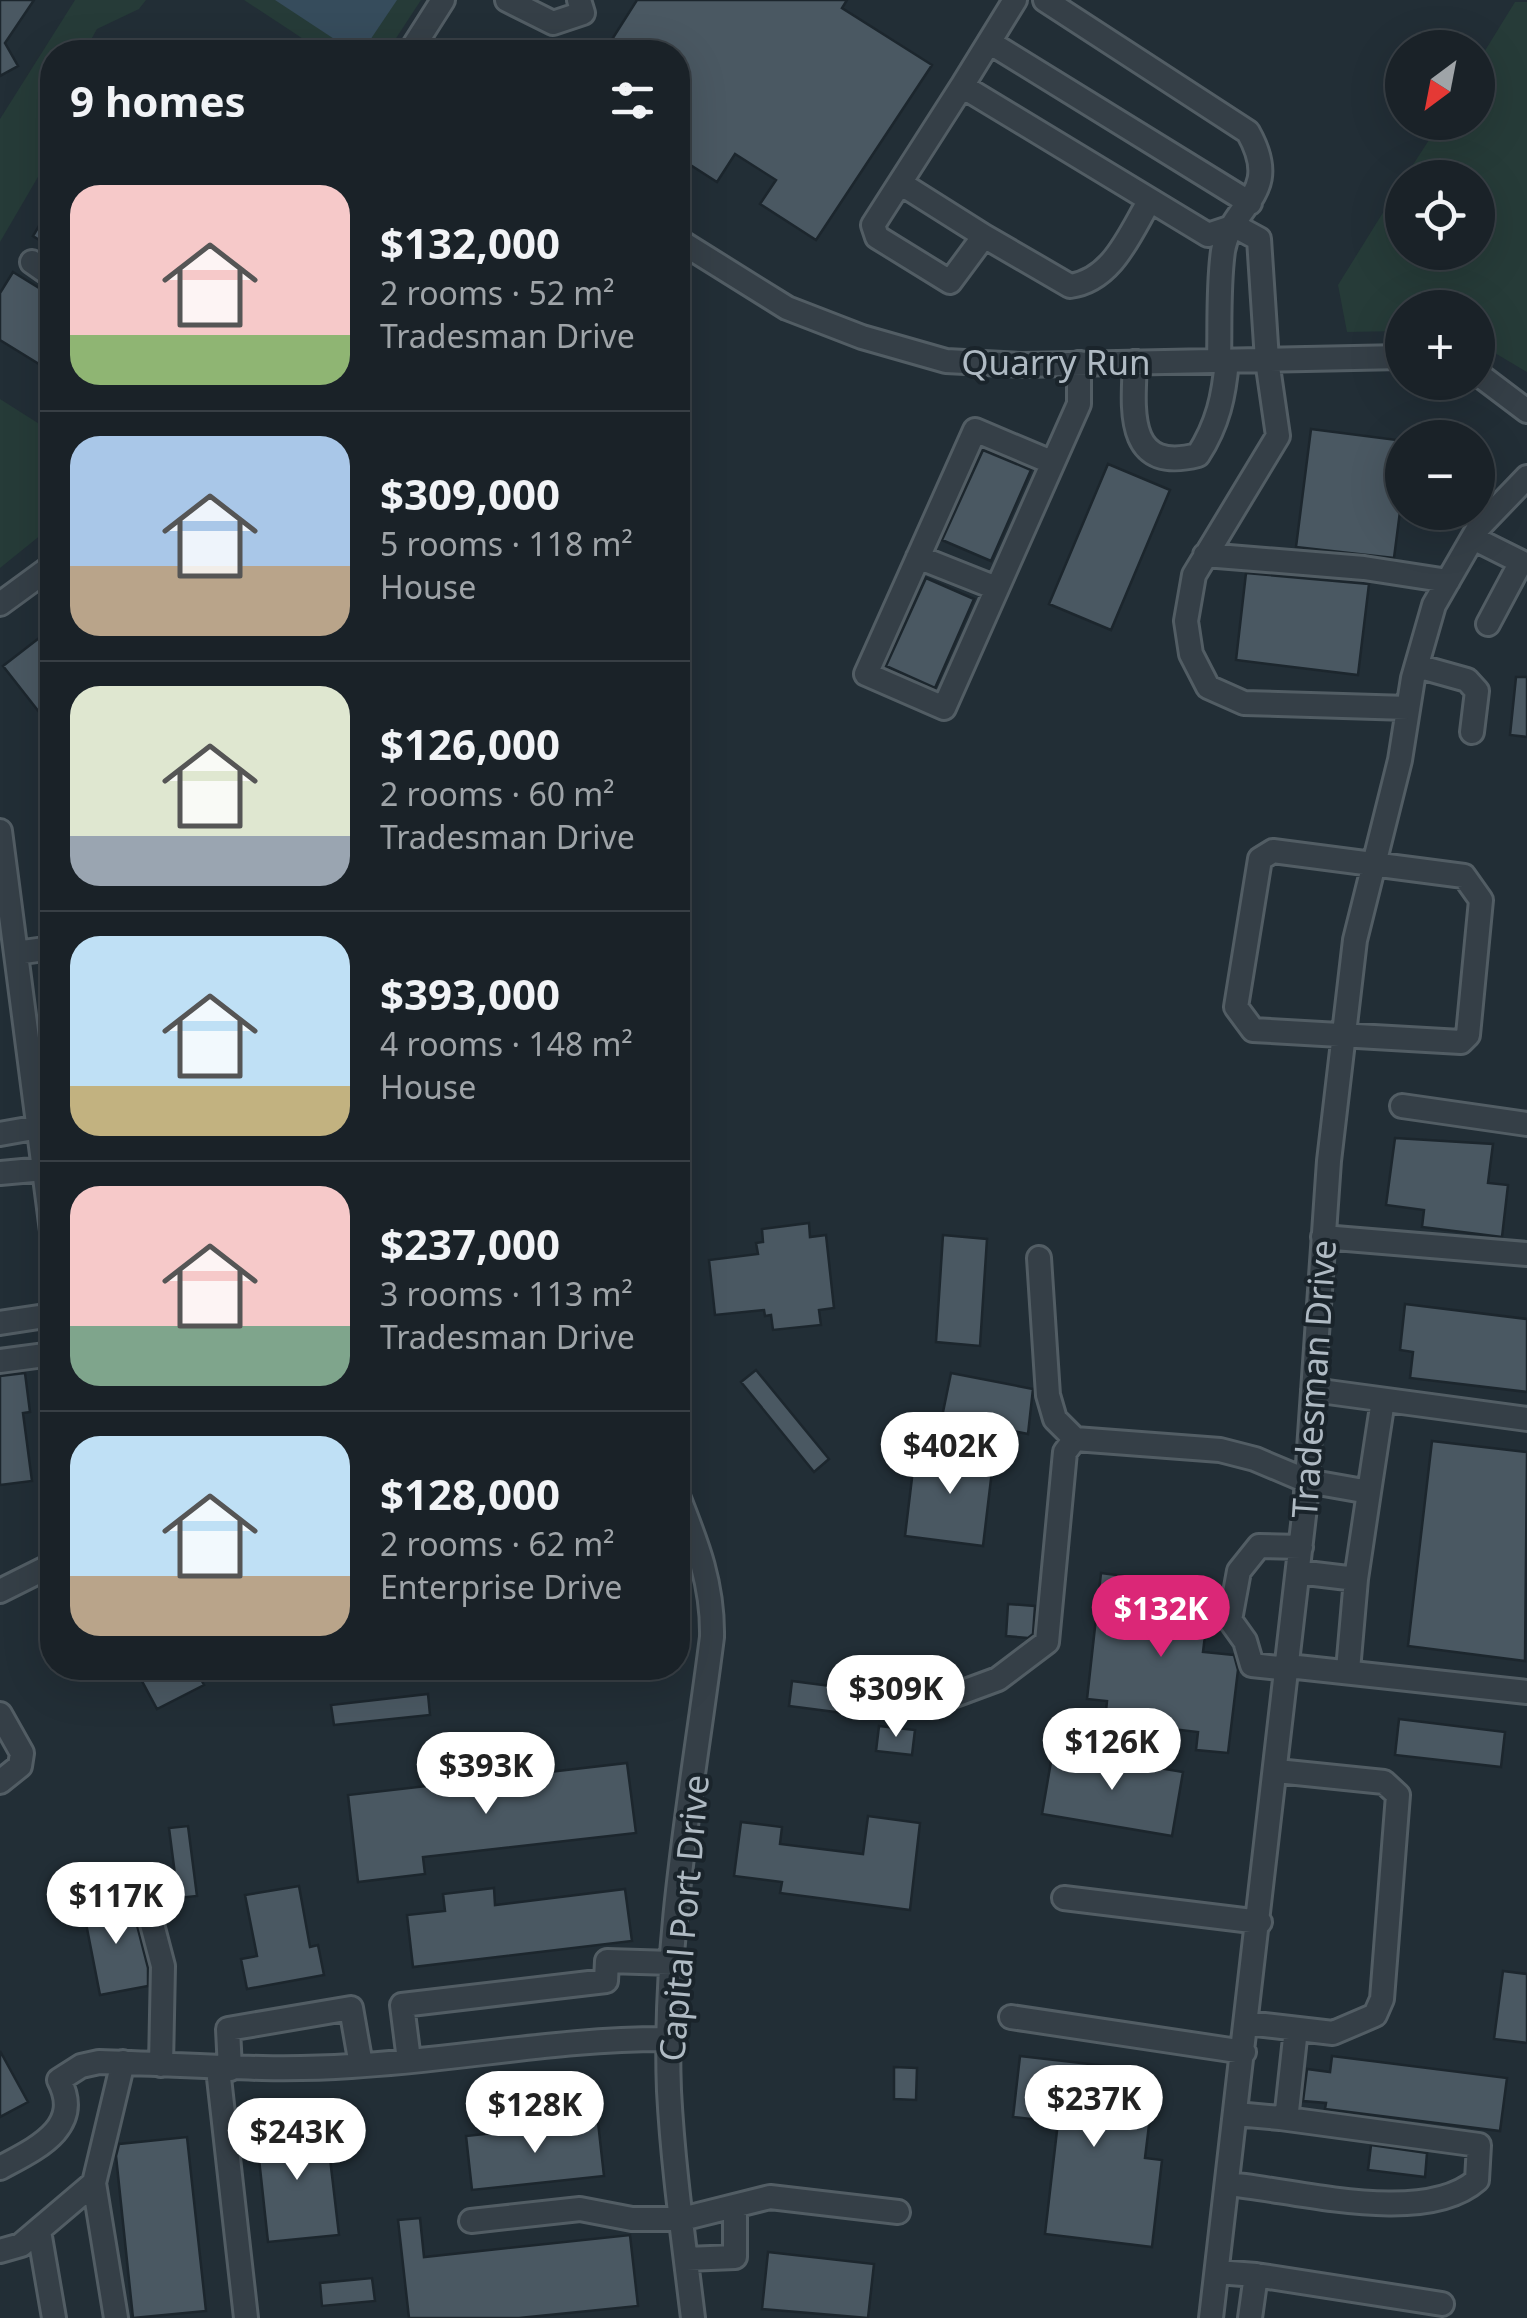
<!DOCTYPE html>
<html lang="en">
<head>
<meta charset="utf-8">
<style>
  :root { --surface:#1a2228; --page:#272f34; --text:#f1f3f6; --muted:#9fa4a8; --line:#383f45; --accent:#db2777 }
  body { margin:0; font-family:"Noto Sans",sans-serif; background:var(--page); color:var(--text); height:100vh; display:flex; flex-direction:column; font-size:38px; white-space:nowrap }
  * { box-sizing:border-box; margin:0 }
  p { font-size:32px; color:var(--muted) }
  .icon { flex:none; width:55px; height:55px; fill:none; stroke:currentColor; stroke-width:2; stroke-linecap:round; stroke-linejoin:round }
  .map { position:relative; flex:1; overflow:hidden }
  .details { position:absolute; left:40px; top:40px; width:650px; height:1640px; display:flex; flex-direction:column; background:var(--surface); border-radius:40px; box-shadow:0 10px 40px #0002,0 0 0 2px var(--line) }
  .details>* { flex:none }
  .needle { width:65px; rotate:212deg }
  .controls { position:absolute; left:1385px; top:30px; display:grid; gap:20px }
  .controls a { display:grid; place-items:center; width:110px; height:110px; border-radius:50%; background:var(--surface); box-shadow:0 10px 40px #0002,0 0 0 2px var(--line); font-size:50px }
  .price { position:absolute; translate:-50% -85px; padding:0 22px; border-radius:35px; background:#fff; color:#222; font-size:32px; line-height:65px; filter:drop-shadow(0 2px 5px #0008) }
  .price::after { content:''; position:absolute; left:50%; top:60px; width:30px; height:22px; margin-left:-15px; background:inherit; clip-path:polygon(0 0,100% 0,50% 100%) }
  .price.on { background:var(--accent); color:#fff }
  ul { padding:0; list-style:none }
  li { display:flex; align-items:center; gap:30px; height:250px; padding:0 30px }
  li+li { border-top:2px solid var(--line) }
  li span { display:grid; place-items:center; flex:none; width:280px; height:200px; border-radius:30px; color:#555 }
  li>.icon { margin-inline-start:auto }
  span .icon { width:120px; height:120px; fill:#fffc; stroke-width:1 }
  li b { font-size:42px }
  h2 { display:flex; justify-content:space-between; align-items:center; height:120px; padding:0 30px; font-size:42px }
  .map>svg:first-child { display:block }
  .green { fill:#263b38 }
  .water { fill:#364c5c }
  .building { fill:#4a5862; stroke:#1c262d; stroke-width:2.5 }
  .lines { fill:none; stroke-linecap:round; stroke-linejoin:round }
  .minor-casing { stroke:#525d64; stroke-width:28 }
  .minor { stroke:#353f47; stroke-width:22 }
  .labels { text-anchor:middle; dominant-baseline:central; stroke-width:8; stroke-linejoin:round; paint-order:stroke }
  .street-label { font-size:35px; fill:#afbac3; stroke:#1a242b }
</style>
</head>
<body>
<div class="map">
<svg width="1527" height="2318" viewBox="0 0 1527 2318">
  <rect width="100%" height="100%" fill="#222e36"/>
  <path class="green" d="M75 0H146L139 9 97 29 84 52H52V112L41 134 49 158 0 242V119Z
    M244 0H421L387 52H323Z
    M1515 2H1527V372L1478 343V308H1402V331L1347 332 1338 285 1402 182V252H1478V178L1405 177 1440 123 1478 122V62Z
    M0 399 52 432V526L0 568Z"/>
  <path class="water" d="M275 0H397L362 52H354Z"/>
  <path class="building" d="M0 0H34L5 43 18 66 0 76Z
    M637 0H847L842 8 932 65 816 240 760 204 776 180 735 154 717 182 678 157V52H604Z
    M52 204V248L33 236Z
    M13 272 52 296V372L0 340V293Z
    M1311 429 1397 440 1392 475 1402 477V496L1394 558 1296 547Z
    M983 450 1031 470 991 561 942 540Z
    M1108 464 1170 490 1111 630 1049 604Z
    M1246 573 1369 584 1358 675 1236 660Z
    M926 578 974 599 935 688 886 666Z
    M52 628V709L43 717 3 666Z
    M1516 677H1527V737L1510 735Z
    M1395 1138 1493 1144 1488 1183 1508 1185 1502 1237 1422 1227 1424 1210 1386 1205Z
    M809 1223 810 1237 826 1235 834 1308 819 1310 821 1325 773 1330 771 1315 765 1316 764 1310 715 1315 709 1260 758 1254 756 1243 763 1242 762 1229Z
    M943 1235 987 1239 980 1346 936 1342Z
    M1405 1304 1527 1319V1392L1410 1378 1413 1352 1400 1350Z
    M756 1370 829 1459 814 1472 741 1382Z
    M25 1373 30 1412 23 1413 32 1481 0 1485V1376Z
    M951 1373 1033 1389 1028 1434 942 1417Z
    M1432 1441 1527 1452 1525 1661 1408 1646Z
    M947 1449 994 1454 983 1546 905 1536 915 1453 946 1457Z
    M1101 1573 1211 1587 1203 1652 1234 1655 1238 1670 1228 1753 1196 1750 1198 1732 1105 1721 1107 1701 1087 1699Z
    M1008 1604 1035 1606 1033 1634 1028 1638 1006 1636Z
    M135 1668H195L204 1685 157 1709Z
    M792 1681 846 1688 843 1713 789 1706Z
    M428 1694 430 1715 334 1725 331 1705Z
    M1399 1719 1505 1732 1501 1767 1395 1755Z
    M879 1726 915 1730 912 1755 876 1751Z
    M1053 1750 1183 1772 1172 1836 1042 1814Z
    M627 1763 636 1833 423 1857 425 1874 358 1882 348 1795Z
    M868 1816 920 1823 910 1910 780 1893 782 1882 734 1876 741 1822 782 1827 780 1844 863 1854Z
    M188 1826 197 1896 178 1898 169 1828Z
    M299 1886 310 1947 318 1945 324 1975 247 1989 241 1959 257 1956 245 1895Z
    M494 1888 495 1905 625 1889 632 1941 413 1967 407 1915 445 1911 443 1894Z
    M130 1898 148 1968V1986L100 1995 83 1908Z
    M1503 1971 1527 1974V2043L1494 2039Z
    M0 2051 28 2102 0 2117Z
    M1020 2056 1107 2066 1105 2078 1154 2084 1145 2158 1162 2160 1152 2247 1045 2234 1058 2122 1013 2117Z
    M1332 2056 1507 2078 1500 2131 1325 2109 1326 2103 1303 2101 1307 2069 1330 2072Z
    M894 2067 917 2068 916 2100 894 2099Z
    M598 2122 604 2176 472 2190 466 2136Z
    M326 2124 339 2235 268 2242 256 2131Z
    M187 2137 206 2311 133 2318 116 2156 119 2144Z
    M1371 2145 1427 2153 1425 2177 1368 2170Z
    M420 2218 424 2257 630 2235 638 2306 519 2318H409L398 2220Z
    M768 2252 874 2264 868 2318 762 2309Z
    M372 2278 375 2301 322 2306 320 2283Z"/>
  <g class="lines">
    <g class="minor-casing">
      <path id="minor" d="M507 0 553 23 583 13 579 0
        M1045 0 1248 132C1284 196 1231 202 1223 251 1218 287 1220 325 1219 361
        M989 42 1250 203
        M410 52 443 0
        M962 86 1015 0
        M900 183 984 236
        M1150 200C1130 233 1113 280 1070 286L984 236 950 282 877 237 873 225 962 86 1208 235 1235 226 1259 239 1267 360 1278 436 1194 575 1186 621 1191 654 1208 687 1244 703 1408 708
        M678 240 787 308 862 337 946 361 1022 365 1402 357
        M32 262 52 276
        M1135 362C1133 409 1125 474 1198 455 1218 424 1224 396 1227 360
        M1478 374 1527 411
        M1051 462 975 430 866 674 944 708 1079 404V363
        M1473 538 1521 562 1488 624
        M1205 555 1364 568 1448 581
        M918 557 996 588
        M0 604 52 566
        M1417 666 1467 680 1477 691 1472 732
        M0 831 52 1231
        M1273 851 1464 876 1481 900 1468 1035 1461 1042 1253 1030 1236 1007 1260 859Z
        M16 953 52 948
        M1402 1106 1527 1124
        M0 1134 39 1127
        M0 1173 44 1169
        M1323 1237 1527 1254
        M1039 1258 1048 1395 1055 1419 1075 1439
        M0 1323 52 1315
        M0 1361 52 1354
        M1313 1390 1527 1419
        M1369 1492 1383 1400
        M678 1496C697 1544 713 1584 712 1637 693 1787 663 1939 669 2091 673 2167 684 2243 693 2318
        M0 1591 52 1565
        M1288 1666 1527 1692
        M1288 1669 1252 1665 1245 1641 1230 1620 1239 1571 1259 1546 1301 1547
        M1348 1670 1356 1579
        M944 1699 998 1679 1047 1642 1065 1452 1075 1439 1220 1450 1255 1459 1307 1481 1369 1492 1356 1579 1298 1572
        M0 1714 22 1753 20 1766 0 1782
        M89 1880 125 1876 142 1886 163 1966 161 2065
        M1064 1898 1260 1922
        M1011 2017 1244 2052
        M1247 2023 1333 2033 1375 2015 1382 1999 1398 1795 1384 1782 1277 1771
        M409 2060 402 2005 606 1981 607 1961 673 1963
        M218 2069 246 2318
        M230 2069 228 2029 351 2008 361 2065
        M1236 2114 1280 2118 1287 2111 1296 2029
        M0 2168C35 2149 84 2128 59 2080L81 2066 99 2062C183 2064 266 2072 351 2066 458 2060 562 2038 670 2039
        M94 2183 116 2318
        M1228 2184C1294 2190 1424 2227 1477 2180L1479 2145 1280 2118
        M471 2221 580 2209 632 2219H682L770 2197 898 2212
        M39 2231 54 2318
        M0 2251 21 2245 94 2183 123 2062
        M686 2259 735 2257V2206
        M1217 2272 1256 2275 1250 2318
        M1256 2275 1442 2304
        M1211 2318 1305 1507 1329 1161 1355 940 1400 760 1413 678 1434 605 1479 527 1527 477"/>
    </g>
    <use href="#minor" class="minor"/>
  </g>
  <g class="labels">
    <g class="street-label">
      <text x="1056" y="361">Quarry Run</text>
      <text transform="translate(1313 1379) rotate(-86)">Tradesman Drive</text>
      <text transform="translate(683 1918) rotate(-85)">Capital Port Drive</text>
    </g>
  </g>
</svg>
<div class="controls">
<a><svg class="needle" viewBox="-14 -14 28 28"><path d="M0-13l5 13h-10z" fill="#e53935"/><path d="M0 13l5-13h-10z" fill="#9fa4a8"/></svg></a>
<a><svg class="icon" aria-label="locate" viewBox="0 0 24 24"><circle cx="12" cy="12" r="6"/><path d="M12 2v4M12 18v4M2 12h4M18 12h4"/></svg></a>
<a>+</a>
<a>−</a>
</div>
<b class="price" style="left:950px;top:1497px">$402K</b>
<b class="price on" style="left:1161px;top:1660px">$132K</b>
<b class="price" style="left:896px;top:1740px">$309K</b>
<b class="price" style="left:1112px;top:1793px">$126K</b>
<b class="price" style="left:486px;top:1817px">$393K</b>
<b class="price" style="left:116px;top:1947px">$117K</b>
<b class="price" style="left:1094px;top:2150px">$237K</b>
<b class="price" style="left:535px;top:2156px">$128K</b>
<b class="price" style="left:297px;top:2183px">$243K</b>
<section class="details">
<h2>9 homes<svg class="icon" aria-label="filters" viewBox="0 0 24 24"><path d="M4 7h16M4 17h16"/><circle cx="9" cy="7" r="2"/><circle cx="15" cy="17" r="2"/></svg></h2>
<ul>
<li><span style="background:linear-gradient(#f6c9c9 75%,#8fb573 0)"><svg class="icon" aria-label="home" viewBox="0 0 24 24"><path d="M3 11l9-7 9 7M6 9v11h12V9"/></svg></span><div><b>$132,000</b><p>2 rooms · 52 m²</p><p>Tradesman Drive</p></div></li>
<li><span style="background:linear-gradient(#a9c7e8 65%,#b9a48a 0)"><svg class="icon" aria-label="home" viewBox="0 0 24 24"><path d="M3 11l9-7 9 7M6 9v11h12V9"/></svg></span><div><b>$309,000</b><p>5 rooms · 118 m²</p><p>House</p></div></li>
<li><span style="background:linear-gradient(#dfe7d0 75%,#9aa5b1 0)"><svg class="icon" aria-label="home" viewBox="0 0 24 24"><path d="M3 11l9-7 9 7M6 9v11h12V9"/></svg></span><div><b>$126,000</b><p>2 rooms · 60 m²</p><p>Tradesman Drive</p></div></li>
<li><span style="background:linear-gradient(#bfe0f5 75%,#c2b280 0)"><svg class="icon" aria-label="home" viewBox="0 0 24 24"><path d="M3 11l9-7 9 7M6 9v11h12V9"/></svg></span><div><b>$393,000</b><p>4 rooms · 148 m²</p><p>House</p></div></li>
<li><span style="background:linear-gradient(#f6c9c9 70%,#7fa58c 0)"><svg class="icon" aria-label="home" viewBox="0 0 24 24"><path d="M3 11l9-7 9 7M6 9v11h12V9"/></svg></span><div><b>$237,000</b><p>3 rooms · 113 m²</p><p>Tradesman Drive</p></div></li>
<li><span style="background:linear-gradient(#bfe0f5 70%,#b9a48a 0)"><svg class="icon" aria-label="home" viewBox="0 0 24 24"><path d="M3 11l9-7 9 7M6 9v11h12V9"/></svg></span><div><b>$128,000</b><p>2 rooms · 62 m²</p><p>Enterprise Drive</p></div></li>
</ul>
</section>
</div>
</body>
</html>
